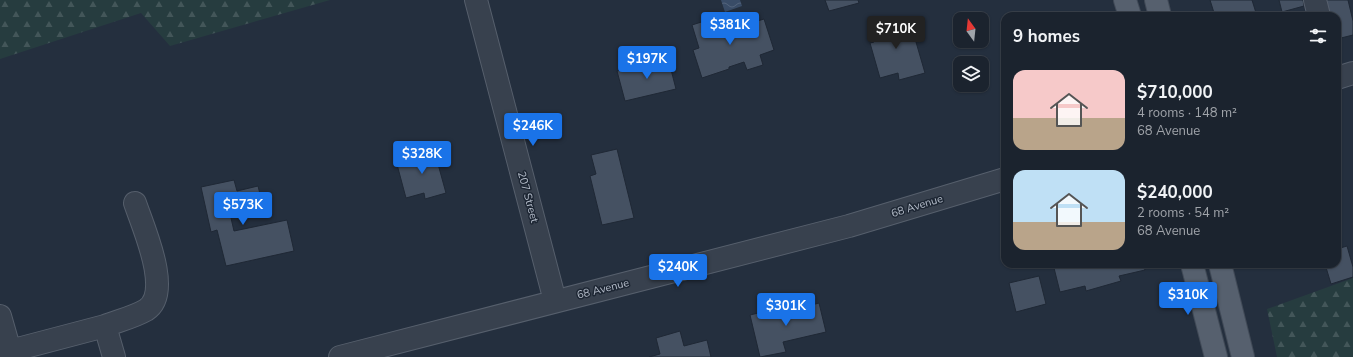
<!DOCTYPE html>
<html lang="en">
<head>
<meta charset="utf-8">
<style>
  :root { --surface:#1b232e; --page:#242b36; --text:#f1f3f6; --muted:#a0a4aa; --line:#39404a; --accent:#1a73e8 }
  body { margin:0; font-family:"Nunito Sans",sans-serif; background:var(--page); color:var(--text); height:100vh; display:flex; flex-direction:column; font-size:15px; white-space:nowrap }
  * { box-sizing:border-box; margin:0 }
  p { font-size:13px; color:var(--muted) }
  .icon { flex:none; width:22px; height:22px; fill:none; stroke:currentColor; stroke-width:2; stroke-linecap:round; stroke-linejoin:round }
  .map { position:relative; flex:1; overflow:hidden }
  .side { position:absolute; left:1001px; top:12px; width:340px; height:256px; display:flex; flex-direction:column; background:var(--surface); border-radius:12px; box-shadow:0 1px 3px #0004,0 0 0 1px var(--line) }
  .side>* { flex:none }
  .needle { width:26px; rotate:345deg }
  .tools { position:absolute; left:953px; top:12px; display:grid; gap:8px }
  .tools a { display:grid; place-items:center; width:36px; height:36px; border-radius:8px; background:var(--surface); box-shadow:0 1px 3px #0004,0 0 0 1px var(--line); font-size:20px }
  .price { position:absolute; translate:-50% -34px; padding:0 9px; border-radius:4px; background:var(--accent); color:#fff; font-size:13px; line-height:26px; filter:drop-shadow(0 1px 2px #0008) }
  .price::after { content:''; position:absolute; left:50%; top:24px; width:12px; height:9px; margin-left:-6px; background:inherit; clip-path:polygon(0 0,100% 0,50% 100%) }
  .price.current { background:#222; color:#fff }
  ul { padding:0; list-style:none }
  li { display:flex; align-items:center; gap:12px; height:100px; padding:0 12px }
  li span { display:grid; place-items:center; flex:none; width:112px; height:80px; border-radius:12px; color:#555 }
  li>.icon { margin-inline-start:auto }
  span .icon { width:48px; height:48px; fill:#fffc; stroke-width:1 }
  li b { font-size:17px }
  h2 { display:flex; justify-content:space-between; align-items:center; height:48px; padding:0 12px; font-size:17px }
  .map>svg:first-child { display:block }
  .forest { fill:url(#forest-firs) }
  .water { fill:url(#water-waves) }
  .building { fill:#455162; stroke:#1f2835 }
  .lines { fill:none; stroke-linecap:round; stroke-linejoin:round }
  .minor-casing { stroke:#565f6c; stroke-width:24 }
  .major-casing { stroke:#414a57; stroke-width:24 }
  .minor { stroke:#38414e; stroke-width:22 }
  .major { stroke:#56606e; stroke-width:22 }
  .labels { text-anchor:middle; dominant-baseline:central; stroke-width:3; stroke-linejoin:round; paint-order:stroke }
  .street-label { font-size:11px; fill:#b4bcc9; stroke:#1d2633 }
</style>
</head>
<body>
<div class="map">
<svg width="1353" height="357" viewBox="0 0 1353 357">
  <defs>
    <pattern id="forest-firs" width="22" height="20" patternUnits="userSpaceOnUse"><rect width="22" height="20" fill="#263c3f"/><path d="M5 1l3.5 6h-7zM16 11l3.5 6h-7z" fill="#435659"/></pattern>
    <pattern id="water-waves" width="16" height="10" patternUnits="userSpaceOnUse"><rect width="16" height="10" fill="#394c67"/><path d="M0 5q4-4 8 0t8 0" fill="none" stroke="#53647b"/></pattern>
  </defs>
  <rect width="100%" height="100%" fill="#242f3e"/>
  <path class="forest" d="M0 0H330L170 46 141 13 0 59Z
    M1353 278V357H1277L1267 309Z"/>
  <path class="water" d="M721 0H740L742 6 725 12Z"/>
  <path class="building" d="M825 0H858L859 3 829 11Z
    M1210 0H1252L1257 16H1215Z
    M1279 0H1303L1304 6 1282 12Z
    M1323 0H1348L1353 21V35L1337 39V16H1327Z
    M717 17 722 32 764 19 774 50 760 55 763 65 747 70 744 62 729 67V69L702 78 693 50 699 48 692 25Z
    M909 18 925 73 899 80 898 73 880 78 870 43 874 42 870 29Z
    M668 58 676 89 625 101 617 71Z
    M433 146 446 193 425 199 424 193 406 198 395 157 402 155 405 163 420 159 418 150Z
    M617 149 634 218 602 225 590 176 596 174 591 155Z
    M234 180 237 191 258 186 261 198 228 205 234 231 287 220 294 251 226 266 217 230 211 232 201 187Z
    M1347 246 1353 267V277L1331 284 1325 264H1337V249Z
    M1053 264H1143L1145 270 1119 276 1121 281 1086 291 1085 286 1060 292Z
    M1039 276 1046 304 1016 312 1009 283Z
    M803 302 804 307 819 303 826 332 783 342 786 352 760 357 750 315Z
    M680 331 684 346 707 340 711 357H649L660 354 656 338Z"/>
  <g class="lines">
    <g class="minor-casing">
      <path id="minor" d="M476 0 555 301
        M1315 0 1319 16
        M1337 78 1353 73
        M0 316 10 351
        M105 326C118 321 134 317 146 310 173 293 143 227 135 203
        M11 357 10 351 105 326 114 357
        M340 357 849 226 1005 179"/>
    </g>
    <g class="major-casing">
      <path id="major" d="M1125 0 1130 16
        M1156 0 1160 16
        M1192 264 1216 357
        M1220 264 1243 357"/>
    </g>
    <use href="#minor" class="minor"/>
    <use href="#major" class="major"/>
  </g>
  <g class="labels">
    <g class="street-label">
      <text transform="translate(528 197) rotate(75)">207 Street</text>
      <text transform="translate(917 206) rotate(-17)">68 Avenue</text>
      <text transform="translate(603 289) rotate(-14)">68 Avenue</text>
    </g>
  </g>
</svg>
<div class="tools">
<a><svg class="needle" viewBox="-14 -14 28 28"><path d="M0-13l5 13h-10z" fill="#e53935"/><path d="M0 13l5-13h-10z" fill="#a0a4aa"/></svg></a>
<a><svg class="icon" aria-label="layers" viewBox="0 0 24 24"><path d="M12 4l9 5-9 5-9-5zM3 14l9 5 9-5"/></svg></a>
</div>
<b class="price" style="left:730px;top:46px">$381K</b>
<b class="price current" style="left:896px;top:50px">$710K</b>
<b class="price" style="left:647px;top:80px">$197K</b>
<b class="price" style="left:533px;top:147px">$246K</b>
<b class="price" style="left:422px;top:175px">$328K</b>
<b class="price" style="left:243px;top:226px">$573K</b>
<b class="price" style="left:678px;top:288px">$240K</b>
<b class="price" style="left:1188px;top:316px">$310K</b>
<b class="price" style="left:786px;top:327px">$301K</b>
<section class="side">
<h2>9 homes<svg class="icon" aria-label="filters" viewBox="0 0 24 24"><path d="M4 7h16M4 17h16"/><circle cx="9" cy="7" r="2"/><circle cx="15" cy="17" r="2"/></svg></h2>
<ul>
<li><span style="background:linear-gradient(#f6c9c9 60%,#b9a48a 0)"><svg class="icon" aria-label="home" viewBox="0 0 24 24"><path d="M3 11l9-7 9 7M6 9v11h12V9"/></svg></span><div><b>$710,000</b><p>4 rooms · 148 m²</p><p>68 Avenue</p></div></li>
<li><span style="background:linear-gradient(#bfe0f5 65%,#b9a48a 0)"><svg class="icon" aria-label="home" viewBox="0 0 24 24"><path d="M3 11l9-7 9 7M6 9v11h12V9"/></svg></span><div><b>$240,000</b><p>2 rooms · 54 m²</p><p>68 Avenue</p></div></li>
</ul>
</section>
</div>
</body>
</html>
